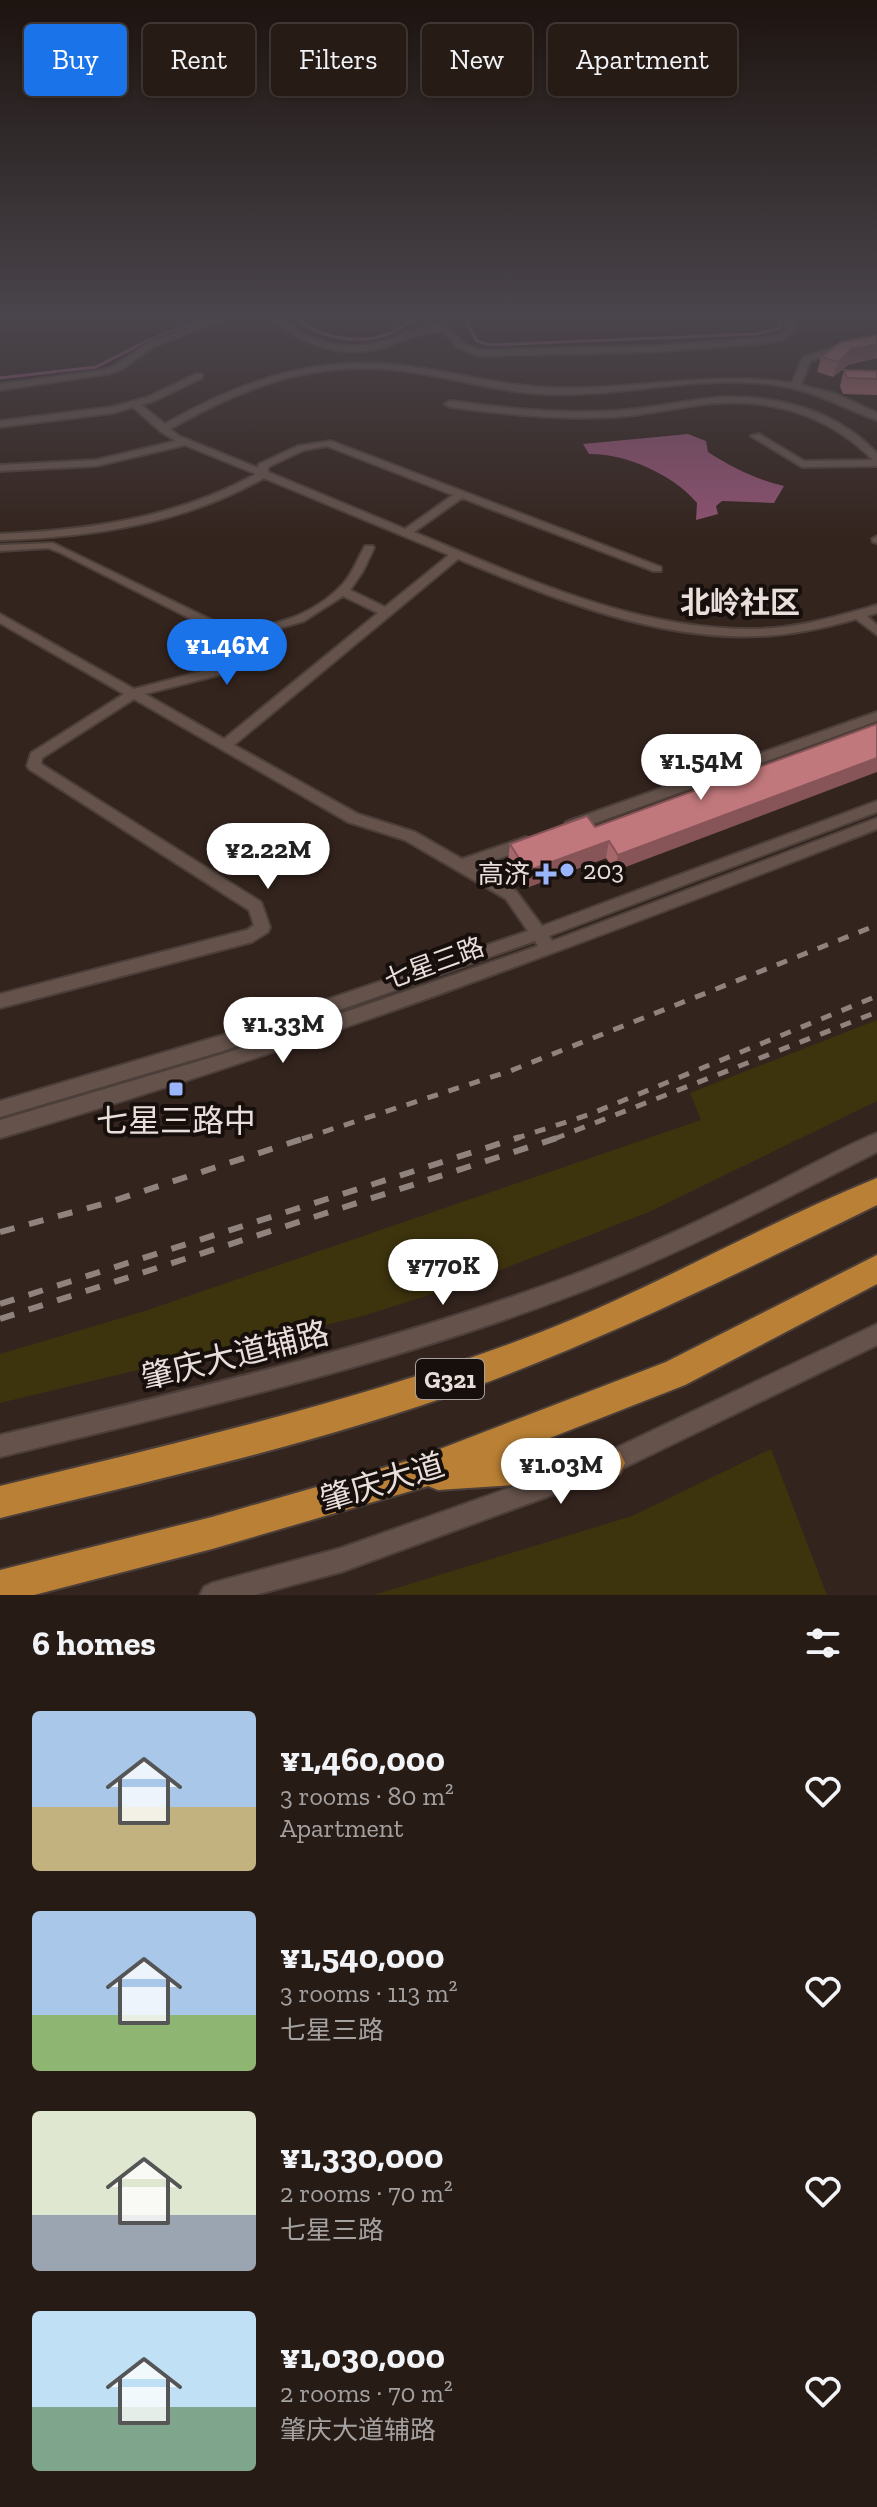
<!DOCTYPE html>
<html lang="en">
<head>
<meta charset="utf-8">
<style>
  :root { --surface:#271b16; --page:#332823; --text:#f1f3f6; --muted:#a4a1a1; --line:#433935; --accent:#1a73e8 }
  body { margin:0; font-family:"Zilla Slab","Noto Sans SC",serif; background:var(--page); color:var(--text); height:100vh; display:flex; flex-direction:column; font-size:30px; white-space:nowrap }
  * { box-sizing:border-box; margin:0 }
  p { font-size:26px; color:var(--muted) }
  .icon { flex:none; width:44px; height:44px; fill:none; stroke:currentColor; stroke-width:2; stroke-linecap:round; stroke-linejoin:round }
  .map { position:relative; height:1595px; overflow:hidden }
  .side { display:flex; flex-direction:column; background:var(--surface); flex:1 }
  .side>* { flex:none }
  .banner { position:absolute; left:24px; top:24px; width:830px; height:72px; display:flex; gap:16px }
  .price { position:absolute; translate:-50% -68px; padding:0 18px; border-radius:28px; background:#fff; color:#222; font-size:26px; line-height:52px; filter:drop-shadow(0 2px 4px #0008) }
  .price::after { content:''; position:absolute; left:50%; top:48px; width:24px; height:18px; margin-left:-12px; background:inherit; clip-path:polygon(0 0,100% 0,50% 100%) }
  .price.active { background:var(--accent); color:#fff }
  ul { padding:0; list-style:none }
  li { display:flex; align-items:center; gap:24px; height:200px; padding:0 32px }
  li span { display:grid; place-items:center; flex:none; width:224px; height:160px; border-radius:8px; color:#555 }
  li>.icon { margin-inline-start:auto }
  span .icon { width:96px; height:96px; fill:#fffc; stroke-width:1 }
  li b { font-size:34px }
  h2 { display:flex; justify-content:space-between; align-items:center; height:96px; padding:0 32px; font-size:34px }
  .pill { padding:0 28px; border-radius:8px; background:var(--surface); box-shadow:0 2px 6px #0004,0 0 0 2px var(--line); font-size:28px; line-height:72px }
  .pill.active { background:var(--accent); color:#fff }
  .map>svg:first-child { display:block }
  .green { fill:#3d340e }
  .water { fill:#8f5271 }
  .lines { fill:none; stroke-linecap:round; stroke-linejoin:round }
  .stream { stroke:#8f5271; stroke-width:3 }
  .minor-casing { stroke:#4c3f3a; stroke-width:4 }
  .highway-casing { stroke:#4c3f3a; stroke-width:4 }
  .minor { fill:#64524b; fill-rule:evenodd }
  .highway { fill:#ba8035; fill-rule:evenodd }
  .rail-far1 { stroke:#90837e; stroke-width:5; stroke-dasharray:11 11; stroke-linecap:butt }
  .rail { stroke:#90837e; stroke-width:6; stroke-dasharray:15 15; stroke-linecap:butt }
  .wall { fill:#a6676b }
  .shaded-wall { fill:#875457 }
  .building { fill:#c1787c; stroke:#875457; stroke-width:2 }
  .poi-dot { fill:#9bb5fd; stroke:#160f0c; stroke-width:3 }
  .labels { text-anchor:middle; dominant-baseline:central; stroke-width:8; stroke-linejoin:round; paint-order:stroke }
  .shield { fill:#160f0c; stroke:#aaa09c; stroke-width:2 }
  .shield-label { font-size:24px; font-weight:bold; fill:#e9deda }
  .poi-label { font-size:26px; fill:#e9deda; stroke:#160f0c; text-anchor:start }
  .street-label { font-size:26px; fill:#e9deda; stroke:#160f0c }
  .quarter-label { font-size:30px; font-weight:bold; fill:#e9deda; stroke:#160f0c }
  .near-poi-label { font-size:32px; fill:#e9deda; stroke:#160f0c }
  .near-street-label { font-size:32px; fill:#e9deda; stroke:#160f0c }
</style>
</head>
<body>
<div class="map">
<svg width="877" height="1595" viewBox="0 0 877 1595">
  <rect width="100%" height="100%" fill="#34241e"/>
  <path class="green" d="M877 1020V1101L649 1212 467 1283 363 1316 0 1403V1354L145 1311 701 1120 690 1093Z
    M771 1449 827 1595H374L632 1516Z"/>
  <path class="water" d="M688 434 706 441 708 452C733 468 755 479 784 486L774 503 722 501 716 506 718 514 696 520 697 503C674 475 625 453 589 454L583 444Z"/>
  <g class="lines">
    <path class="stream" d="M296 316C316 339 358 344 386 335 399 331 407 320 420 316
      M453 316 465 320 477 341 490 345 755 334 779 329 782 322 774 316
      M0 378 96 367 149 340 215 316"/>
    <g class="minor-casing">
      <path id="minor" d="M223 316H234L153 347 122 369 108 374 0 390V384L103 370 116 365 147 343Z
        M270 316C283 316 291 327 302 333 318 341 334 345 351 346 386 347 414 322 450 328L463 343 480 350 652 346 767 337 778 336 787 329 781 316H789L795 330 783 340 767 343 652 352 479 356 457 347 444 332C422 330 406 340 385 347 345 359 298 346 270 316Z
        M843 345 850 347 810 361 801 385 836 394 877 413V420C848 410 823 395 792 388 711 370 626 398 544 394 502 392 461 380 419 373 323 357 252 382 170 429L179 436 258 468 259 464 298 446 331 441 661 567V571H653L462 498 414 532C524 578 636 631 758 629 799 628 838 616 877 605V613L867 616 877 625V635L856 619C824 628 793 635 760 636 655 641 553 598 458 559L234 745 358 814 415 832 462 859 526 837 531 839 533 843 531 847 475 867 516 891 542 926 877 801V812L549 936 552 941 877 818V829C588 942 298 1051 0 1138V1120L223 1054 538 946 535 941 223 1051 0 1117V1101L223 1035 528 931 506 899 405 840 348 822 134 699 42 758 41 764 261 902 270 927 268 932 252 942 0 1008V994L235 933 247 930 254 925 249 910 29 769 27 766 31 753 124 694 0 623V614L134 689 215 668 243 657 255 644 252 635H234L215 631 61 553 48 548 0 551V545L53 543 222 625C264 634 314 615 343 584 353 573 358 558 365 546H373L374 548 363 571 350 590 385 607 449 555 264 478C182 524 93 537 0 540V534C90 530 176 518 256 474L185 445 96 466 0 471V465L96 460 176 441 160 431 133 407 113 413 0 427V421L112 407 148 397 196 374H202V378L154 401 141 405 165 424C246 378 324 352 419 368 467 375 514 388 563 388 640 389 716 371 792 383L803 357ZM327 446 453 495 405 529 268 472V467L304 450ZM343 596 378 613 224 739 145 694 223 674 251 663 267 645 263 633 304 621Z
        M723 397C781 396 836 411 877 453V466L802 467 751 436 759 434 804 461 873 460C828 414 769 397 705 404 675 408 645 415 615 417 560 420 504 414 450 407L445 404 450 401C504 408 558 414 612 411 649 409 686 400 723 397Z
        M877 536V543L873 542 872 539Z
        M877 712V721L576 830H566L564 826 566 822Z
        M877 1133V1152C776 1203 676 1256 570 1296 386 1366 192 1410 0 1457V1435C192 1389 385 1345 570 1276 640 1250 707 1217 774 1184 808 1167 842 1147 877 1133Z
        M877 1324V1345L615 1472 607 1475 599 1472 596 1464 599 1456Z
        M577 1464 585 1467 588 1475 585 1483 341 1572 255 1595H200L204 1587 212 1583 341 1548Z"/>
    </g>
    <g class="highway-casing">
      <path id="highway" d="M877 1178V1205C744 1270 613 1336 474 1387 320 1443 159 1479 0 1518V1486C180 1442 362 1401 536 1334 653 1289 761 1225 877 1178Z
        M877 1255V1284L685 1385 509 1454 609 1447 620 1452 625 1463 620 1474 609 1479 438 1490 428 1486 212 1549 34 1595H0V1570L212 1517 414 1459 666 1362Z"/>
    </g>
    <use href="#minor" class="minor"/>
    <use href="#highway" class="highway"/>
    <path class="rail-far1" d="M302 1139 510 1071 877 925
      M514 1139 588 1115 877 996
      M554 1139 877 1012"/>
    <path class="rail" d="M0 1232 110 1202 308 1137
      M0 1304 520 1137
      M0 1319 560 1137"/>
  </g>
  <path class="wall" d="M877 335V358L848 365 833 377 817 372 821 357Z
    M844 370 877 371V395L843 394 840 386Z
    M877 724 615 871 606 858 526 888 508 861 510 844 595 827Z"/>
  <path class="shaded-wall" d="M877 344V351L875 358 848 365 833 377 838 362 852 349Z
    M877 758V772L615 871 618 855Z
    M609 841 606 858 526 888 527 871Z"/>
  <path class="building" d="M877 335V344L852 349 838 362 821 357 841 342Z
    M844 370 877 371V379L847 378Z
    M877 724V758L618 855 609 841 527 871 510 844 587 816 595 827Z"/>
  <linearGradient id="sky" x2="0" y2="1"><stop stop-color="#1d1410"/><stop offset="0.59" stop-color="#4a454c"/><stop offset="1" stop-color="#4a454c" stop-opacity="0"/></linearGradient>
  <rect width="877" height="539" fill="url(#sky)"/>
  <g class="poi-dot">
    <circle cx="567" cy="870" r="8"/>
    <path d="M542 862h8v8h8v8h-8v8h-8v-8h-8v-8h8z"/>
    <rect x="168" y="1081" width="16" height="16" rx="4"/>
  </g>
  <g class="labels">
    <rect class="shield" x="416" y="1359" width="68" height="40" rx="6"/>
    <g class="shield-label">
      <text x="450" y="1379">G321</text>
    </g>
    <g class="poi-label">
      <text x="583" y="870">203</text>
      <text x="530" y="874" text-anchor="end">高济</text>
    </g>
    <g class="street-label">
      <text transform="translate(434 963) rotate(-20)">七星三路</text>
    </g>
    <g class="quarter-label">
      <text x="740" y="603">北岭社区</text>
    </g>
    <g class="near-poi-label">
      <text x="176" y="1121">七星三路中</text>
    </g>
    <g class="near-street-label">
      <text transform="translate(235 1355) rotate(-14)">肇庆大道辅路</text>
      <text transform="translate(382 1482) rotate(-17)">肇庆大道</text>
    </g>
  </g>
</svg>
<b class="price active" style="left:227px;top:687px">¥1.46M</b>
<b class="price" style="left:701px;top:802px">¥1.54M</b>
<b class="price" style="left:268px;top:891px">¥2.22M</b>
<b class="price" style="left:283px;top:1065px">¥1.33M</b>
<b class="price" style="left:443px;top:1307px">¥770K</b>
<b class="price" style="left:561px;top:1506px">¥1.03M</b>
<div class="banner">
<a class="pill active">Buy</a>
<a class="pill">Rent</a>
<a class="pill">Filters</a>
<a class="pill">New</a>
<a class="pill">Apartment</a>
</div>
</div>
<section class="side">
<h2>6 homes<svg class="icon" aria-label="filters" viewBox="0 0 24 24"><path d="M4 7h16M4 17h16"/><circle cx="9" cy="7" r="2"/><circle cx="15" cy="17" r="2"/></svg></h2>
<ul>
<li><span style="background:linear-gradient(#a9c7e8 60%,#c2b280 0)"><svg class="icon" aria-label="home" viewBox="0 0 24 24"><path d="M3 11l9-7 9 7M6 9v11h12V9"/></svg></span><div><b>¥1,460,000</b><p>3 rooms · 80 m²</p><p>Apartment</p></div><svg class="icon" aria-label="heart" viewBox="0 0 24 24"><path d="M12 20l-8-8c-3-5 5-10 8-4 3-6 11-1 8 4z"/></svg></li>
<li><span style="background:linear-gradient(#a9c7e8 65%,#8fb573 0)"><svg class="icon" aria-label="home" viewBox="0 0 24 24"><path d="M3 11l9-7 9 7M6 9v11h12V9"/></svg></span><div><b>¥1,540,000</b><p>3 rooms · 113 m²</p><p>七星三路</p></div><svg class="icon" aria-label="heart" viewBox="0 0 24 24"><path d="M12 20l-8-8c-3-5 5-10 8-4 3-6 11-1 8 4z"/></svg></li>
<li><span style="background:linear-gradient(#dfe7d0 65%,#9aa5b1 0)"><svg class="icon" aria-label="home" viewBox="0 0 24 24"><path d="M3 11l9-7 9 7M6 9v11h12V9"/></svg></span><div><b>¥1,330,000</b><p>2 rooms · 70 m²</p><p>七星三路</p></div><svg class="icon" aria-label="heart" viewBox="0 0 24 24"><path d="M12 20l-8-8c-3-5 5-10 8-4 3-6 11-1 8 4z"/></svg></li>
<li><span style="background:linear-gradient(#bfe0f5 60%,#7fa58c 0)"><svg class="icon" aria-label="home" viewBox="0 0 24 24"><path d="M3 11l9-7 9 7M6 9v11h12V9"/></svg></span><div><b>¥1,030,000</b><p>2 rooms · 70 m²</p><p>肇庆大道辅路</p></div><svg class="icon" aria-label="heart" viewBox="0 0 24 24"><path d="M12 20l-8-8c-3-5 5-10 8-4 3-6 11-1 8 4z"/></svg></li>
</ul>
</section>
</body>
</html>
